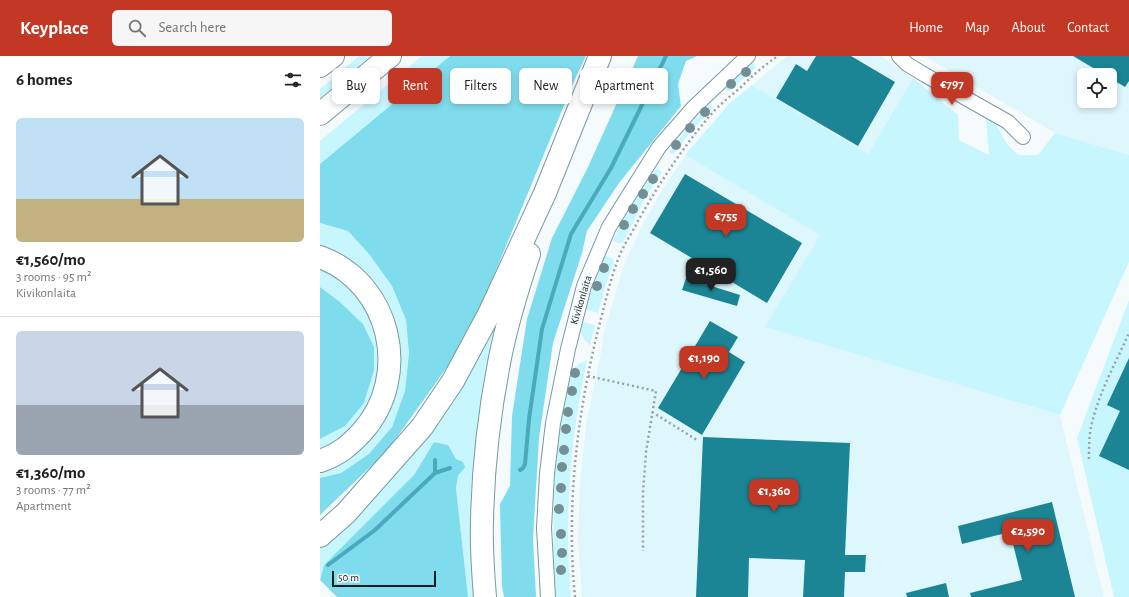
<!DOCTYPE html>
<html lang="en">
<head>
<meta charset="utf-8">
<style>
  :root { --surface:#fff; --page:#f6f6f6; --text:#202124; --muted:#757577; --line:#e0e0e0; --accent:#c33725 }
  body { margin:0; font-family:"Alegreya Sans",sans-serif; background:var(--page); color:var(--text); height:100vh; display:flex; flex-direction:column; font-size:15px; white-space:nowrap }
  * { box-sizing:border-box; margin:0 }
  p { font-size:13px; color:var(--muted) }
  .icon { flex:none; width:22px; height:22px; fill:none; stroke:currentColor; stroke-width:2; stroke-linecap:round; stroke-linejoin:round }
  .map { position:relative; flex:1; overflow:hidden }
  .sheet { display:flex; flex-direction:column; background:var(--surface); width:320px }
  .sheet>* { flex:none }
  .banner { position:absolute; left:12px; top:12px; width:380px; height:36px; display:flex; gap:8px }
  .tools { position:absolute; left:757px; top:12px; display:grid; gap:8px }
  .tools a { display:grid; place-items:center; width:40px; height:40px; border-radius:6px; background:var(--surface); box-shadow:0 2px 6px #0003; font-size:20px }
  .scale { position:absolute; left:12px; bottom:10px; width:104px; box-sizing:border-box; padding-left:4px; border:2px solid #132022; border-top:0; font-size:11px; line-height:14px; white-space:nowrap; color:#132022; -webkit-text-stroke:3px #f5fbfd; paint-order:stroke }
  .price { position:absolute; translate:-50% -34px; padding:0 9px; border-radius:8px; background:var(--accent); color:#fff; font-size:13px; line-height:26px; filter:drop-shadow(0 1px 2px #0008) }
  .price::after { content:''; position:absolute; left:50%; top:24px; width:12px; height:9px; margin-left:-6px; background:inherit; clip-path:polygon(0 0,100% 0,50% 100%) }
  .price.current { background:#222; color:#fff }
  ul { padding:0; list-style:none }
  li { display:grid; align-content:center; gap:8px; height:212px; padding:0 16px }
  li+li { border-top:1px solid var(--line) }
  li span { display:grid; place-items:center; height:124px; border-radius:6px; color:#555 }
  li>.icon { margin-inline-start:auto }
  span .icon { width:72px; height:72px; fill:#fffc; stroke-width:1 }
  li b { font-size:17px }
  h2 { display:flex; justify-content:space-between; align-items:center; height:48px; padding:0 16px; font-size:17px }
  .chip { padding:0 14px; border-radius:6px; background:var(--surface); box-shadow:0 2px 6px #0003; font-size:14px; line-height:36px }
  .chip.current { background:var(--accent); color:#fff }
  header { display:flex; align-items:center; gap:24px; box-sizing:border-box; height:56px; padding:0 20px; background:var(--accent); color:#fff }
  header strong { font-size:19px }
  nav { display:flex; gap:22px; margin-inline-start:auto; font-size:14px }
  .search { width:280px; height:36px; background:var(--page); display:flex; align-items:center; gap:10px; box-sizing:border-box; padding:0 14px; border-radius:6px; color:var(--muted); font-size:15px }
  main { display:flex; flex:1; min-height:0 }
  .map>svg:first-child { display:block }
  .built { fill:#def7fc; fill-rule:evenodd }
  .green { fill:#c8f6ff }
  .forest { fill:#7fdced }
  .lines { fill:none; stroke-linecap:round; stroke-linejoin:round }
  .stream { stroke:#4aa9ba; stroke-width:4 }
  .building { fill:#1b8595 }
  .street-casing { stroke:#7a999f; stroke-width:16 }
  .highway-casing { stroke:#7a999f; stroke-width:24 }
  .path { stroke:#97a0a2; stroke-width:2.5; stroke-dasharray:2 3; stroke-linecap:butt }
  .street { stroke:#fff; stroke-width:14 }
  .highway { stroke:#fff; stroke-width:22 }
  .tree { fill:#738f94 }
  .labels { text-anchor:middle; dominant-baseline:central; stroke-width:3.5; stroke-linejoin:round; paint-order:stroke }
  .street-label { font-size:11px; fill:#132022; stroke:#f5fbfd }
</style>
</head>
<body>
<header>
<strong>Keyplace</strong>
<div class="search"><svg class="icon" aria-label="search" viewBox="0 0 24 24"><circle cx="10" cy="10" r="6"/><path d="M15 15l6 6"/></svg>Search here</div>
<nav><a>Home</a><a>Map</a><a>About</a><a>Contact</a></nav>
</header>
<main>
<section class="sheet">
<h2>6 homes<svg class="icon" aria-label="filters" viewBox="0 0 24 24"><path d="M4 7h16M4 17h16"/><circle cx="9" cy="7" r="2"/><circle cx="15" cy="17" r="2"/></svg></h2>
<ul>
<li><span style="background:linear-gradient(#bfe0f5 65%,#c2b280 0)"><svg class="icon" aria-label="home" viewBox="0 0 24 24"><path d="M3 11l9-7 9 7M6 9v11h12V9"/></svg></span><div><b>€1,560/mo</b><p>3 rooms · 95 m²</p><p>Kivikonlaita</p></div></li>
<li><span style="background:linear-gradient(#c9d6e8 60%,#9aa5b1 0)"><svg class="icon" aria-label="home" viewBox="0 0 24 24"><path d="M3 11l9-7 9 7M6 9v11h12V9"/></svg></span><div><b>€1,360/mo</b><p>3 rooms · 77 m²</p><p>Apartment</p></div></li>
</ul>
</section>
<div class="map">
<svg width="809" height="541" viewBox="0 0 809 541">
  <rect width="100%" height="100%" fill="#f5fbfd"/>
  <path class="built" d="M467 0H561L593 22 548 98 432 29Z
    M604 0H809V99L735 77ZM764 19H790V45H764Z
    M365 99 500 179 446 271 740 359 784 541H262L258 484 260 427 266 369 282 291 283 280 304 208 321 172 335 146Z"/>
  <path class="green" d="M39 0H50L0 42V33Z
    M102 0H130L0 108V85Z
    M433 7 436 11 412 33 409 35 406 34 404 32Z
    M593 22 638 59 639 84 669 99 666 62 677 70 687 88 698 99H718L735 77 809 99V206L740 359 445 271 500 179 365 99 409 48 432 29 548 98Z
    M390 47 393 51 367 80 353 99 349 96 364 77Z
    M337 112 342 116 325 142 303 187H297L293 184 308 155Z
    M0 167 28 175 49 198 72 230 86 264 89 297 85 335 72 371 50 398 21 417 0 422V410L42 385 74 273 0 193Z
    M285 199 293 203 294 207 288 222 278 257 265 253 272 233Z
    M0 211 5 212 35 235 58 276 61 314 50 349 32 374 17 385 0 394V383L25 370 43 268 20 246 0 231Z
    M809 244V541H794L757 382Z
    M181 253 158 541H148L136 432 138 420 143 406 136 403 128 389 114 386 94 419 4 509 0 522V492L9 486 37 458 86 406 121 359Z
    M263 266 275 269 270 289C263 284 259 276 261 267Z
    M267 305C250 383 244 462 251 541H236C230 466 234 388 250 315L260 307Z"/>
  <path class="forest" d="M130 0H266L255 23 167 236 135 300 67 395 0 459V422L21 417 49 398 72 371 85 335 89 297 86 264 72 230 49 198 28 175 0 167V108Z
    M318 0H377L366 5 358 28 361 50 299 127 267 175 262 197 233 287 219 382 213 483 216 541H184L182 530 180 448 190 430 192 360 207 263 232 182 268 111Z
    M0 231 20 246 43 268 54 291V314L44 347 25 370 0 383Z
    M114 386 128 389 136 403 143 406 145 411 138 420 136 432 148 541H17L0 524 4 509 94 419Z"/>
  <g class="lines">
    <path class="stream" d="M200 414 203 412 205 408 209 363 222 273 251 178 291 112 346 0
      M115 417 130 412
      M8 509 55 474 115 417V404"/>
  </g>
  <path class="building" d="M496 0H531L575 26 538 90 456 42 476 8 487 15Z
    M753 0H809V25L805 31 790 22V19H785Z
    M365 118 482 187 447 247 330 177Z
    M366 222 420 239 417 250 362 234Z
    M390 265 418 281 409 296 425 306 382 379 338 352Z
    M809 302V414L779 400 800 355 787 349Z
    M383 381 530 387 525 499H546L545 516H525L524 541H483L485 504 429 502 428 541H376Z
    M732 446 755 541H651L650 537 702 524 690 476 642 488 638 470Z
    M626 527 629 541H587L586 537Z"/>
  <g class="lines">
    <g class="street-casing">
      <path id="street" d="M579 0 587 8 605 19 688 66 703 81
        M228 541 224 472 227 418 233 367 248 293 264 230 289 171 339 91 373 52 428 0"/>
    </g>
    <g class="highway-casing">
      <path id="highway" d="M0 10 13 0
        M0 58 70 0
        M0 201C71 227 92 320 42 376 29 390 18 399 0 405
        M0 480 26 457 102 371 133 325 169 258 225 137 280 0
        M165 541C163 516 161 490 162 465 163 412 169 359 179 307 186 270 197 234 209 198"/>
    </g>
    <path class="path" d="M268 320 336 335 326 396 323 437V495
      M332 356 377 384
      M769 403C769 389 769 376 773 363 780 335 797 304 809 277
      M255 541C246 450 257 358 279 270 286 245 291 218 302 194 307 184 313 175 318 165 340 126 364 89 394 55 402 47 410 40 419 33 431 21 444 9 458 0"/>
    <use href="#street" class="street"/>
    <use href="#highway" class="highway"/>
  </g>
  <g class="tree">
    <circle cx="426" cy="16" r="5"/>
    <circle cx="411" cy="28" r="5"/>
    <circle cx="385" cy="56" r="5"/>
    <circle cx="370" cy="72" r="5"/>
    <circle cx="356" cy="89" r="5"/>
    <circle cx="333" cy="123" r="5"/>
    <circle cx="323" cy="138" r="5"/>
    <circle cx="313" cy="153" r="5"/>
    <circle cx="304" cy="169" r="5"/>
    <circle cx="284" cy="212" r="5"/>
    <circle cx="277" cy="230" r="5"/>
    <circle cx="255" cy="317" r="5"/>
    <circle cx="252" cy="335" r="5"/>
    <circle cx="248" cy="356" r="5"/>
    <circle cx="246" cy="373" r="5"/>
    <circle cx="244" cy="394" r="5"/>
    <circle cx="242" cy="411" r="5"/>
    <circle cx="241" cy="432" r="5"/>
    <circle cx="239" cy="453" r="5"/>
    <circle cx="241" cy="478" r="5"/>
    <circle cx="242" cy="497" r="5"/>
    <circle cx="241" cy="514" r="5"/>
  </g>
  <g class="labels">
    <g class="street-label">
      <text transform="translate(261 244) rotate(-73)">Kivikonlaita</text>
    </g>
  </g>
</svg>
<div class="tools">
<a><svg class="icon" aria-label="locate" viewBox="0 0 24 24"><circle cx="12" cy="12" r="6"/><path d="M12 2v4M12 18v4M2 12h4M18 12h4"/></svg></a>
</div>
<div class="scale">50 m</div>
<b class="price" style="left:632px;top:50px">€797</b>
<b class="price" style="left:406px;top:182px">€755</b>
<b class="price current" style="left:391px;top:236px">€1,560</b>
<b class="price" style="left:384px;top:324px">€1,190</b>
<b class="price" style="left:454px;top:457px">€1,360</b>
<b class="price" style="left:708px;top:497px">€2,590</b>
<div class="banner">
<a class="chip">Buy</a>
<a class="chip current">Rent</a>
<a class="chip">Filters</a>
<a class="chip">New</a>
<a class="chip">Apartment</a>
</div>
</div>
</main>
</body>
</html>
